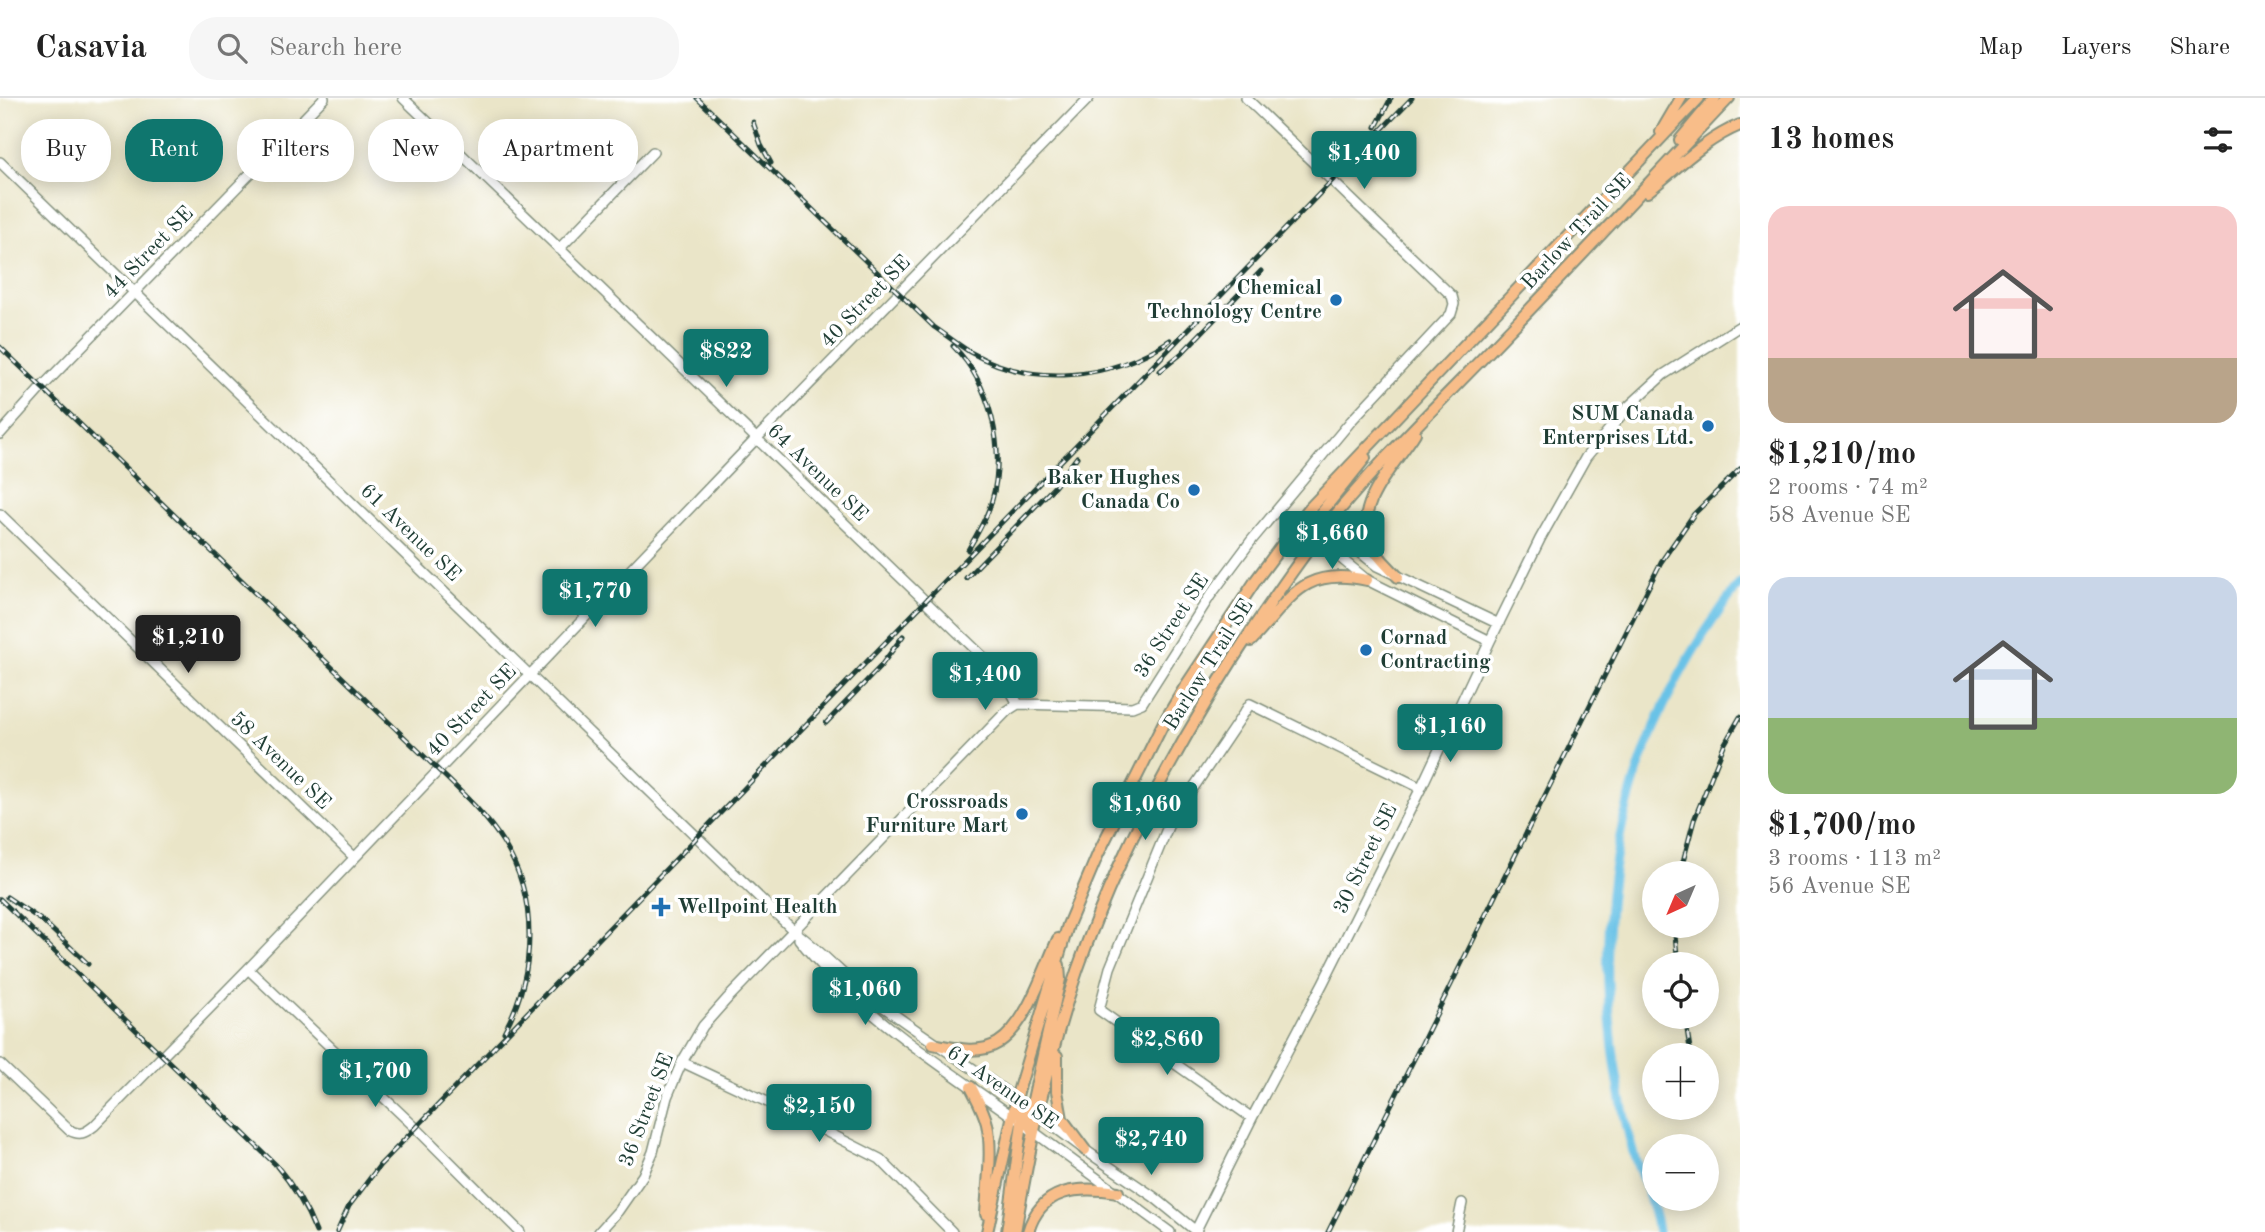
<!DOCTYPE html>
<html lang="en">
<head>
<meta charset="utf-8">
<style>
  :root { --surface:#fff; --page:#f6f6f6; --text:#222; --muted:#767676; --line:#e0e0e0; --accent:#0f766e }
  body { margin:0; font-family:"Old Standard TT",serif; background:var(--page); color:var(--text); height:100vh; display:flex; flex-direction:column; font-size:26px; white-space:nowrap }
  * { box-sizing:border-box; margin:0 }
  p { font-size:23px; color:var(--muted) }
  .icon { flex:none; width:38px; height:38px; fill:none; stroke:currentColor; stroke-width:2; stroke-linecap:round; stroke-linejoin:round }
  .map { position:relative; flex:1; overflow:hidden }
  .drawer { display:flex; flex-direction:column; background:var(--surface); width:525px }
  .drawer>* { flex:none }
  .guide { position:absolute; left:21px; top:21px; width:665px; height:63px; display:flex; gap:14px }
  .needle { width:46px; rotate:224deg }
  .fabs { position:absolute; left:1642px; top:763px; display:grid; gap:14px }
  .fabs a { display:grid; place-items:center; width:77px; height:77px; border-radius:50%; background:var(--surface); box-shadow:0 4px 18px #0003; font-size:35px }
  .price { position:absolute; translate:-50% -60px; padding:0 16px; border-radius:7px; background:var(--accent); color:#fff; font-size:23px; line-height:46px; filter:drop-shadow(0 2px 4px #0008) }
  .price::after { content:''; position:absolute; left:50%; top:42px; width:21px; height:16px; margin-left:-10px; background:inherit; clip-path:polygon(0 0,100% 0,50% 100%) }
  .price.selected { background:#222; color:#fff }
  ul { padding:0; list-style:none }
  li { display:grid; align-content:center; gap:14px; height:371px; padding:0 28px }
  li span { display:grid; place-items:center; height:217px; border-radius:21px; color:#555 }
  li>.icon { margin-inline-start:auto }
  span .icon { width:126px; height:126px; fill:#fffc; stroke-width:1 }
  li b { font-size:30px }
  h2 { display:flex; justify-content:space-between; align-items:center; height:84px; padding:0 28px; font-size:30px }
  .pill { padding:0 24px; border-radius:28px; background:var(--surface); box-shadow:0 4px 18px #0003; font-size:24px; line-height:63px }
  .pill.selected { background:var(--accent); color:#fff }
  header { display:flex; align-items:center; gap:42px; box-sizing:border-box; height:98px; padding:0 35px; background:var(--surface); border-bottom:2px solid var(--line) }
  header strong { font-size:33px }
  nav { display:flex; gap:38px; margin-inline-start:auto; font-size:24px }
  .search { width:490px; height:63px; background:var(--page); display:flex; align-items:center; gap:18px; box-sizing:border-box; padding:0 24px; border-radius:28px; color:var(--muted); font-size:26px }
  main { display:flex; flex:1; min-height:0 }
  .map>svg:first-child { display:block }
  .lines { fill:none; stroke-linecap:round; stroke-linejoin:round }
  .canal { stroke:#69c2e7; stroke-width:9 }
  .minor-casing { stroke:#84917e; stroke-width:12 }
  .major-casing { stroke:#84917e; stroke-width:14 }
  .minor { stroke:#fff; stroke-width:9 }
  .major { stroke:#f8bd89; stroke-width:10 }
  .rail-casing { stroke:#1f3d34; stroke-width:5 }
  .rail { stroke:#fff; stroke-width:2.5; stroke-dasharray:8; stroke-linecap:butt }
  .poi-dot { fill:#1f6fb2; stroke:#fff; stroke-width:2.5 }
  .labels { text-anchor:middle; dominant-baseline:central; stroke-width:7; stroke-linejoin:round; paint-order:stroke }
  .street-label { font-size:21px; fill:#1f3d34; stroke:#fff }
  .poi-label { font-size:21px; font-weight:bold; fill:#1f3d34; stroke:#fff; text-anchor:end }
</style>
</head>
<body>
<header>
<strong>Casavia</strong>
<div class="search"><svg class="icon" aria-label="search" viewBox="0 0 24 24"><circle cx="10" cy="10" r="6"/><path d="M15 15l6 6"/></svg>Search here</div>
<nav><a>Map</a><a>Layers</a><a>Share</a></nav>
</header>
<main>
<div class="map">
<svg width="1740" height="1134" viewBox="0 0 1740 1134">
  <rect width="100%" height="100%" fill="#fff"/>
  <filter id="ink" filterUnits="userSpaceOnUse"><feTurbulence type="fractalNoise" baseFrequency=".0143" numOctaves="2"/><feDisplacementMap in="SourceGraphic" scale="14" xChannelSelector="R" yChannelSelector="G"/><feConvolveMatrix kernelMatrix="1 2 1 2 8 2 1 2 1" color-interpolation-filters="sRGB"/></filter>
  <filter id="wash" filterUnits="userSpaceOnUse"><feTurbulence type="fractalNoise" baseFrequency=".00686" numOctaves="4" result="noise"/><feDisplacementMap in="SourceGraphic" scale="28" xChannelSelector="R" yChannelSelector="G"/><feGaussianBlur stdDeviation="1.57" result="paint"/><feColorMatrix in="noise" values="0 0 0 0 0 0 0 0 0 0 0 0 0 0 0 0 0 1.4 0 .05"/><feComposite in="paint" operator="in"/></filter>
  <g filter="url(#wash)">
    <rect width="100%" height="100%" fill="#eae5c8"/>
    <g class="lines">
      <path class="canal" d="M1658 1134C1655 1110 1644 1086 1636 1063 1629 1043 1625 1021 1621 1001 1585 809 1620 640 1740 485"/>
    </g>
  </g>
  <g filter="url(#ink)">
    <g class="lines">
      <g class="minor-casing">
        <path id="minor" d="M403 0 1002 577 1018 606
          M0 64 794 833C820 852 839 874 863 893 914 934 970 966 1021 1005
          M559 151 653 54
          M0 336 42 289 324 0
          M1308 412 1377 468 1499 526
          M0 416 354 759
          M1297 424 1367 482 1490 543
          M799 841C812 858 827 873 842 888 895 939 957 978 1016 1021
          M248 871 417 1031 520 1134
          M682 964 780 1010 880 1061 952 1134
          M0 966 69 1032C80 1038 85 1035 94 1028L248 871 756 341 1089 0
          M1033 1013 1085 1052 1154 1099 1197 1134
          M1252 1020 1099 912 1110 870 1169 726 1250 606 1421 690
          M1030 1031 1170 1134
          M599 1134 618 1113 643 1077 653 1054 667 999 682 964 703 928 727 901 1007 613 1018 606 1132 609 1142 605 1210 498 1251 443 1351 323 1451 216 1454 206 1452 198 1246 0
          M1195 1134 1252 1020 1323 885 1421 690 1490 543 1540 441 1586 359 1629 308 1663 277 1740 228
          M1456 1134 1462 1105"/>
      </g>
      <g class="major-casing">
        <path id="major" d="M1661 34 1681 0
          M1680 42 1715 0
          M1647 94C1676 71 1705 41 1740 27
          M1316 441 1314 429 1320 416 1365 360
          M1398 479C1389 469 1376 458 1370 445 1352 406 1397 365 1415 335
          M1251 543C1291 501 1301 468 1367 482
          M933 946C953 950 979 957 998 945 1027 927 1044 871 1058 841
          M1057 958V993L1062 1021 1085 1052
          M971 989C977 1001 984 1013 987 1026 993 1054 987 1087 986 1116
          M1034 1034 1028 1024 1060 881 1059 867
          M987 1134 1018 994 1068 827 1098 756 1164 624 1185 589 1256 482 1308 412 1699 0
          M1007 1134 1022 1025 1023 1012 1016 1001
          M1015 1134C1030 1047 1048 957 1077 873 1120 749 1183 635 1256 526 1278 494 1300 461 1324 431 1380 361 1445 300 1507 235 1582 158 1655 78 1729 0
          M1028 1134C1041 1089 1079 1088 1118 1094"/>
      </g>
      <use href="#minor" class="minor"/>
      <use href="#major" class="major"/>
      <g class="rail-casing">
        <path id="rail" d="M697 0 934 229C946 237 957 246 970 254 1033 290 1111 282 1170 242
          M753 24 761 47 771 65
          M1376 29 1391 0
          M953 248C991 286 1006 351 992 402 987 420 977 436 968 452
          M0 249 427 661C453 687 483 712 503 744 539 801 536 876 504 934
          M1160 273 1181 256 1261 173
          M966 480 1055 388 1077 359
          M826 625 880 569 903 538
          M1680 775 1694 722 1724 647 1740 619
          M7 799 44 824 88 866
          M0 801 275 1066C293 1087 306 1108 316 1134
          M1674 828 1678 866
          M1685 919 1691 957
          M337 1134 349 1108 380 1067 1412 0
          M1328 1134 1661 464 1694 416 1740 371"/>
      </g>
      <use href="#rail" class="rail"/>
    </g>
  </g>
  <g class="poi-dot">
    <circle cx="1336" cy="202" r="7"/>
    <circle cx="1708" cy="328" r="7"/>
    <circle cx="1194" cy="392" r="7"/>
    <circle cx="1366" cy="552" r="7"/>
    <circle cx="1022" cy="716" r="7"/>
    <path d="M657.5 798.5h7v7h7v7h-7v7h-7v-7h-7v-7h7z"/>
  </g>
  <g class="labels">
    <g class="street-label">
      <text transform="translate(1577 134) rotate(-47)">Barlow Trail SE</text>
      <text transform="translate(149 155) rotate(-46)">44 Street SE</text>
      <text transform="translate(866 204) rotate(-46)">40 Street SE</text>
      <text transform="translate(817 375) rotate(44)">64 Avenue SE</text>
      <text transform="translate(410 435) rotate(44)">61 Avenue SE</text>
      <text transform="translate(1172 528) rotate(-57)">36 Street SE</text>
      <text transform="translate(1209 567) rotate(-58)">Barlow Trail SE</text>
      <text transform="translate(472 613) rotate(-46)">40 Street SE</text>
      <text transform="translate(280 663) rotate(44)">58 Avenue SE</text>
      <text transform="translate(1366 761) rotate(-64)">30 Street SE</text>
      <text transform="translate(1002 990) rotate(35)">61 Avenue SE</text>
      <text transform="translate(647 1012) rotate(-69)">36 Street SE</text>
    </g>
    <g class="poi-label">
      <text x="1322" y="190">Chemical<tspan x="1322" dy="24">Technology Centre</tspan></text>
      <text x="1694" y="316">SUM Canada<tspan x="1694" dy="24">Enterprises Ltd.</tspan></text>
      <text x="1180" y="380">Baker Hughes<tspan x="1180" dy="24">Canada Co</tspan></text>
      <text x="1380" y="540" text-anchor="start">Cornad<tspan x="1380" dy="24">Contracting</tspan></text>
      <text x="1008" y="704">Crossroads<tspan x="1008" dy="24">Furniture Mart</tspan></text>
      <text x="677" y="809" text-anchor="start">Wellpoint Health</text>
    </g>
  </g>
</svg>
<div class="fabs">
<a><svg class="needle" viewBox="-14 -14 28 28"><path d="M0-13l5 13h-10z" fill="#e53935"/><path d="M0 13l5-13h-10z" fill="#767676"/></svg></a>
<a><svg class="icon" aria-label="locate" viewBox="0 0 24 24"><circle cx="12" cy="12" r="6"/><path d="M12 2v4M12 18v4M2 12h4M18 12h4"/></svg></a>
<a>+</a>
<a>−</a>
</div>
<b class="price" style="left:1364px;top:93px">$1,400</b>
<b class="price" style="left:726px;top:291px">$822</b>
<b class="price" style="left:1332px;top:473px">$1,660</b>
<b class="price" style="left:595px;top:531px">$1,770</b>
<b class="price selected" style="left:188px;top:577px">$1,210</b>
<b class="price" style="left:985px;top:614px">$1,400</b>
<b class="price" style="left:1450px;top:666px">$1,160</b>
<b class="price" style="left:1145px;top:744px">$1,060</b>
<b class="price" style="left:865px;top:929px">$1,060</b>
<b class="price" style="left:1167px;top:979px">$2,860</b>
<b class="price" style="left:375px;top:1011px">$1,700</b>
<b class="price" style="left:819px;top:1046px">$2,150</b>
<b class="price" style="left:1151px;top:1079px">$2,740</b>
<div class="guide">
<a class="pill">Buy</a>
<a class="pill selected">Rent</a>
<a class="pill">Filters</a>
<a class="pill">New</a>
<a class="pill">Apartment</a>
</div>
</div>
<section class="drawer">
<h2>13 homes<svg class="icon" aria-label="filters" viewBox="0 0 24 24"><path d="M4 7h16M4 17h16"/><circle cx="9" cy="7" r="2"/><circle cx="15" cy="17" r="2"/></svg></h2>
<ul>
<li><span style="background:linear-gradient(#f6c9c9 70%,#b9a48a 0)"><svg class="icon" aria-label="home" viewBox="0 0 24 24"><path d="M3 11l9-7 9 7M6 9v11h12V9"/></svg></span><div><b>$1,210/mo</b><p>2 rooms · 74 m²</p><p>58 Avenue SE</p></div></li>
<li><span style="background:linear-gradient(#c9d6e8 65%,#8fb573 0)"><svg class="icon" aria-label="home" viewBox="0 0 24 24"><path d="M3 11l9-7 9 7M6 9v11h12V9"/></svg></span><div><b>$1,700/mo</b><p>3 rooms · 113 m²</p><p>56 Avenue SE</p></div></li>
</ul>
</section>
</main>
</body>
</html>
